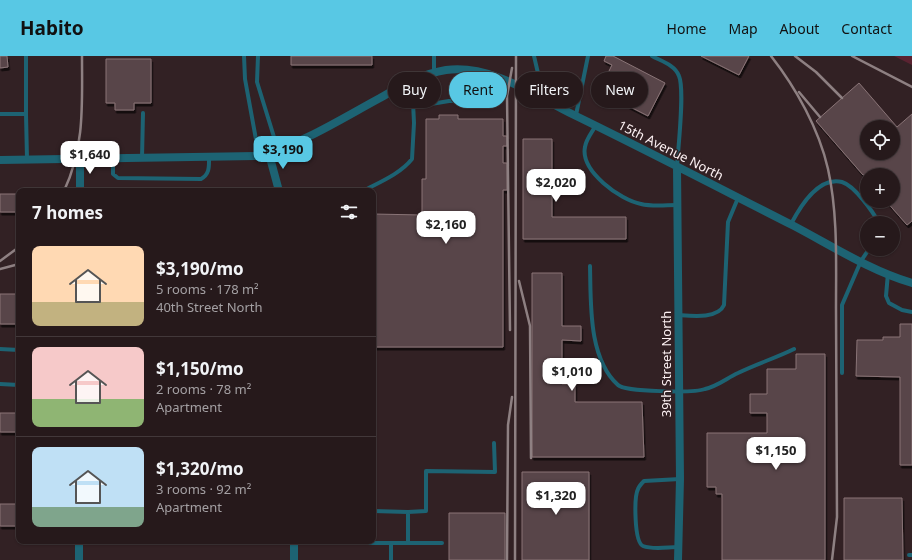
<!DOCTYPE html>
<html lang="en">
<head>
<meta charset="utf-8">
<style>
  :root { --surface:#26191b; --page:#2e2224; --text:#f1f3f6; --muted:#a4a0a3; --line:#42383a; --accent:#58c8e4 }
  body { margin:0; font-family:"Noto Sans",sans-serif; background:var(--page); color:var(--text); height:100vh; display:flex; flex-direction:column; font-size:15px; white-space:nowrap }
  * { box-sizing:border-box; margin:0 }
  p { font-size:13px; color:var(--muted) }
  .icon { flex:none; width:22px; height:22px; fill:none; stroke:currentColor; stroke-width:2; stroke-linecap:round; stroke-linejoin:round }
  .map { position:relative; flex:1; overflow:hidden }
  .drawer { position:absolute; left:16px; top:132px; width:360px; height:356px; display:flex; flex-direction:column; background:var(--surface); border-radius:8px; box-shadow:0 1px 3px #0004,0 0 0 1px var(--line) }
  .drawer>* { flex:none }
  .guide { position:absolute; left:388px; top:16px; width:380px; height:36px; display:flex; gap:8px }
  .buttons { position:absolute; left:860px; top:64px; display:grid; gap:8px }
  .buttons a { display:grid; place-items:center; width:40px; height:40px; border-radius:50%; background:var(--surface); box-shadow:0 1px 3px #0004,0 0 0 1px var(--line); font-size:20px }
  .price { position:absolute; translate:-50% -34px; padding:0 9px; border-radius:8px; background:#fff; color:#222; font-size:13px; line-height:26px; filter:drop-shadow(0 1px 2px #0008) }
  .price::after { content:''; position:absolute; left:50%; top:24px; width:12px; height:9px; margin-left:-6px; background:inherit; clip-path:polygon(0 0,100% 0,50% 100%) }
  .price.on { background:var(--accent); color:#111 }
  ul { padding:0; list-style:none }
  li { display:flex; align-items:center; gap:12px; height:100px; padding:0 16px }
  li+li { border-top:1px solid var(--line) }
  li span { display:grid; place-items:center; flex:none; width:112px; height:80px; border-radius:8px; color:#555 }
  li>.icon { margin-inline-start:auto }
  span .icon { width:48px; height:48px; fill:#fffc; stroke-width:1 }
  li b { font-size:17px }
  h2 { display:flex; justify-content:space-between; align-items:center; height:48px; padding:0 16px; font-size:17px }
  .tag { padding:0 14px; border-radius:18px; background:var(--surface); box-shadow:0 1px 3px #0004,0 0 0 1px var(--line); font-size:14px; line-height:36px }
  .tag.on { background:var(--accent); color:#111 }
  header { display:flex; align-items:center; gap:24px; box-sizing:border-box; height:56px; padding:0 20px; background:var(--accent); color:#111 }
  header strong { font-size:19px }
  nav { display:flex; gap:22px; margin-inline-start:auto; font-size:14px }
  .map>svg:first-child { display:block }
  .green { fill:#5a2331 }
  .building { fill:#594548; stroke:#897477; fill-rule:evenodd; filter:url(#shadow) }
  .lines { fill:none; stroke-linecap:round; stroke-linejoin:round }
  .service { stroke:#1d6373; stroke-width:4 }
  .minor { stroke:#1d6373; stroke-width:8 }
  .rail { stroke:#8e8082; stroke-width:2.5 }
  .labels { text-anchor:middle; dominant-baseline:central; stroke-width:3; stroke-linejoin:round; paint-order:stroke }
  .street-label { font-size:13px; fill:#fcf0f2; stroke:#322124 }
</style>
</head>
<body>
<header>
<strong>Habito</strong>
<nav><a>Home</a><a>Map</a><a>About</a><a>Contact</a></nav>
</header>
<div class="map">
<svg width="912" height="504" viewBox="0 0 912 504">
  <defs>
    <filter id="shadow"><feDropShadow dx="1.5" dy="3" stdDeviation="0" flood-color="#0009"/></filter>
  </defs>
  <rect width="100%" height="100%" fill="#322124"/>
  <path class="green" d="M894 0H912V9Z"/>
  <path class="building" d="M0 0H7L8 11 0 12Z
    M291 0H372V9H291Z
    M606 0H613L665 27 648 60 599 35 612 9 604 5Z
    M701 0H749L739 19Z
    M106 3H151V47H134V54H115V47H106Z
    M859 27 897 71 912 58V165L907 169 886 145H893V119H863L816 65ZM867 71H893V97H867Z
    M439 59H458V63H503V80H507V90H503V107H507V134H503V291H373V158L422 159V123H426V63H439Z
    M523 83H552V161H626V183H523Z
    M0 138H19V156H0Z
    M532 217H562V270H581V285L562 284V328H575V346H642L644 401H532Z
    M0 238H19V268H0Z
    M900 268H912V409H900V321L856 320 857 284H883V281H900Z
    M796 298H825V504H722V438H716V431H707V377H767V357H750V338H767V313H796Z
    M0 357H19V376H0Z
    M522 416H589V504H522Z
    M844 442H902L903 504H844Z
    M0 448H19V470H0Z
    M449 457H505V504H449Z"/>
  <g class="lines">
    <path class="service" d="M244 0 245 23 259 100
      M258 0 257 26 278 94
      M434 0V16
      M534 0 544 43
      M652 0C661 5 675 9 679 20 685 34 678 92 677 111
      M413 51 449 45 491 44 495 42 497 21
      M0 58H26V0
      M26 58 27 103
      M576 59 588 0
      M596 69C593 75 586 83 585 91 580 115 620 144 641 148 653 151 666 149 678 149
      M113 102V118L118 122 201 123C210 118 209 110 209 101
      M142 102 143 57
      M363 135C380 126 400 118 412 103L414 67 412 25
      M791 168C800 151 818 120 842 126 855 130 873 156 879 167
      M590 210C591 247 588 302 618 329 625 336 695 337 705 333 718 330 727 322 738 317 756 308 776 302 794 293
      M888 217 886 240 889 247 902 254 912 256
      M679 259C692 260 718 263 724 249L728 166 738 142
      M0 293 19 294
      M842 317V249L861 205 869 193
      M0 328 19 329
      M373 455 408 456V487
      M408 456 426 455V415L495 416 494 387
      M294 487H442
      M678 491C668 491 653 494 643 490 634 486 634 441 638 433 639 430 642 427 644 425L680 423
      M909 499H912
      M391 504V487"/>
    <path class="minor" d="M269 98 279 135
      M80 102V135
      M0 104 259 100C302 88 341 63 380 42 401 30 421 18 446 14 492 8 535 40 574 59 648 95 721 133 794 170 832 190 871 215 912 227
      M677 111 680 423 678 504
      M79 485V504
      M294 485V504"/>
    <path class="rail" d="M771 0C796 32 819 73 828 113 838 158 836 206 836 252 836 322 837 392 837 461L832 504
      M795 0 816 16 842 42
      M852 0 912 31
      M799 36 820 61
      M64 135C85 90 82 48 82 0
      M0 205 19 191
      M0 213 19 208
      M519 225 530 270 531 402
      M510 274 507 40 512 12
      M507 504 508 369 512 341
      M515 504 516 0"/>
  </g>
  <g class="labels">
    <g class="street-label">
      <text transform="translate(671 94) rotate(27)">15th Avenue North</text>
      <text transform="translate(666 308) rotate(-90)">39th Street North</text>
    </g>
  </g>
</svg>
<div class="buttons">
<a><svg class="icon" aria-label="locate" viewBox="0 0 24 24"><circle cx="12" cy="12" r="6"/><path d="M12 2v4M12 18v4M2 12h4M18 12h4"/></svg></a>
<a>+</a>
<a>−</a>
</div>
<b class="price on" style="left:283px;top:114px">$3,190</b>
<b class="price" style="left:90px;top:119px">$1,640</b>
<b class="price" style="left:556px;top:147px">$2,020</b>
<b class="price" style="left:446px;top:189px">$2,160</b>
<b class="price" style="left:572px;top:336px">$1,010</b>
<b class="price" style="left:776px;top:415px">$1,150</b>
<b class="price" style="left:556px;top:460px">$1,320</b>
<div class="guide">
<a class="tag">Buy</a>
<a class="tag on">Rent</a>
<a class="tag">Filters</a>
<a class="tag">New</a>
</div>
<section class="drawer">
<h2>7 homes<svg class="icon" aria-label="filters" viewBox="0 0 24 24"><path d="M4 7h16M4 17h16"/><circle cx="9" cy="7" r="2"/><circle cx="15" cy="17" r="2"/></svg></h2>
<ul>
<li><span style="background:linear-gradient(#ffd9b3 70%,#c2b280 0)"><svg class="icon" aria-label="home" viewBox="0 0 24 24"><path d="M3 11l9-7 9 7M6 9v11h12V9"/></svg></span><div><b>$3,190/mo</b><p>5 rooms · 178 m²</p><p>40th Street North</p></div></li>
<li><span style="background:linear-gradient(#f6c9c9 65%,#8fb573 0)"><svg class="icon" aria-label="home" viewBox="0 0 24 24"><path d="M3 11l9-7 9 7M6 9v11h12V9"/></svg></span><div><b>$1,150/mo</b><p>2 rooms · 78 m²</p><p>Apartment</p></div></li>
<li><span style="background:linear-gradient(#bfe0f5 75%,#7fa58c 0)"><svg class="icon" aria-label="home" viewBox="0 0 24 24"><path d="M3 11l9-7 9 7M6 9v11h12V9"/></svg></span><div><b>$1,320/mo</b><p>3 rooms · 92 m²</p><p>Apartment</p></div></li>
</ul>
</section>
</div>
</body>
</html>
